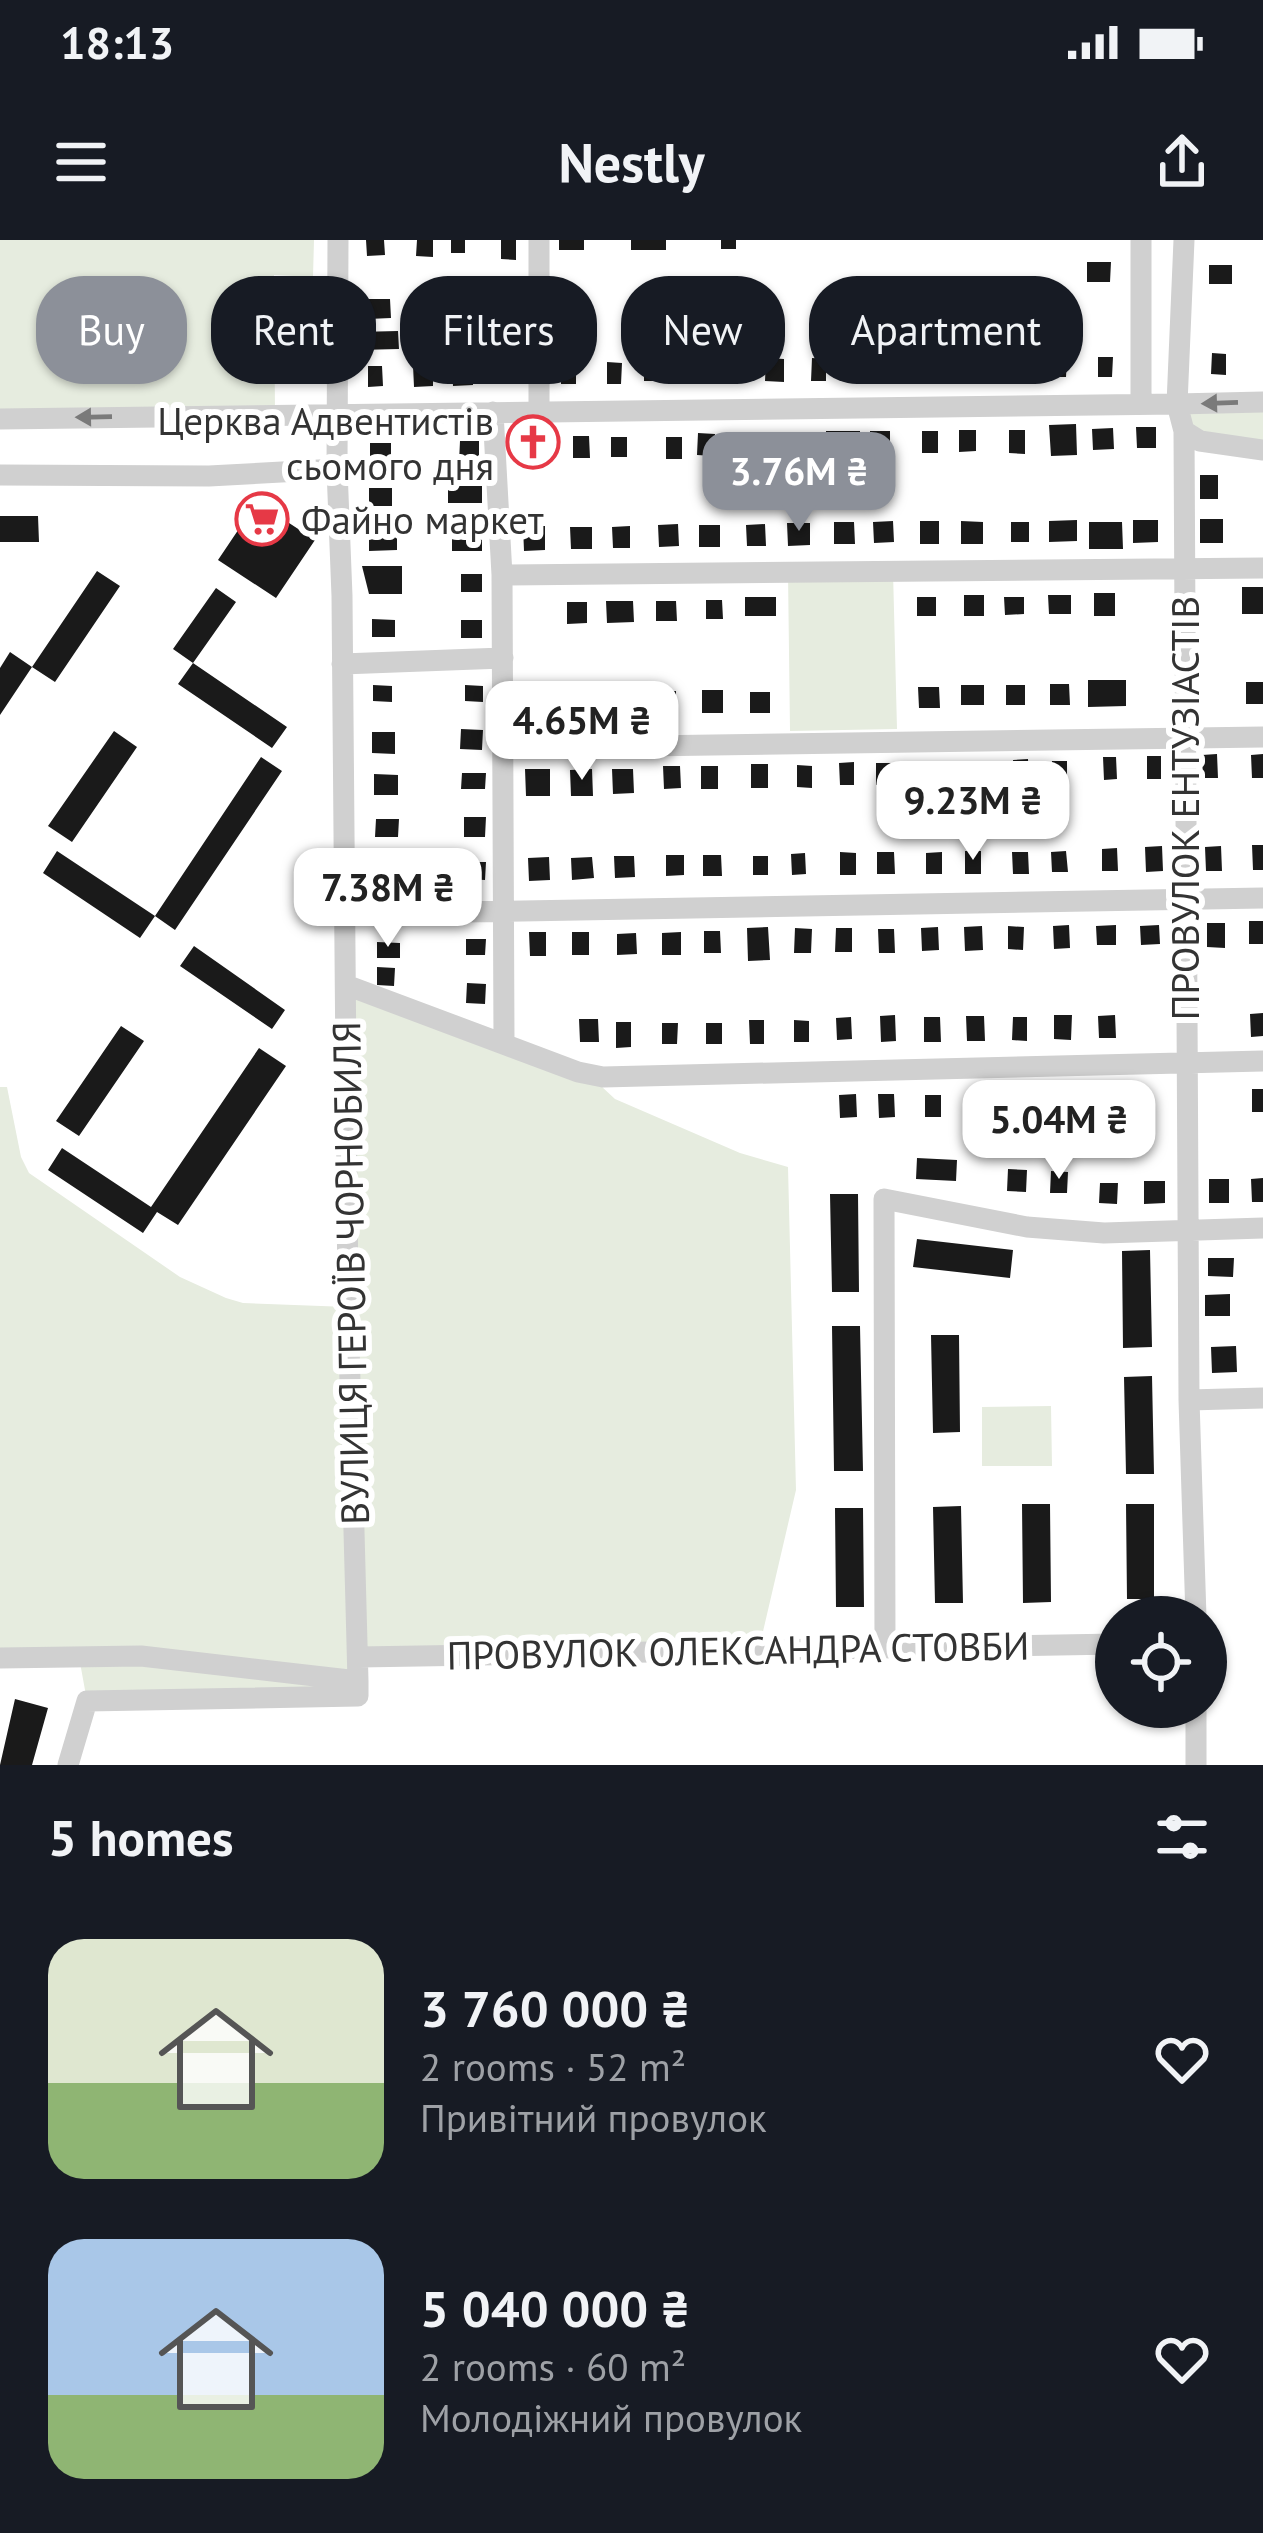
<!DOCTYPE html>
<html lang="en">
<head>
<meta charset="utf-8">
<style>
  :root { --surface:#171b24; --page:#242831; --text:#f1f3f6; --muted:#9ea1a6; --accent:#8c9099 }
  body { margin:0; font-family:"PT Sans",sans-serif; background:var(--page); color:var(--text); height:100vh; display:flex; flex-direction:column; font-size:45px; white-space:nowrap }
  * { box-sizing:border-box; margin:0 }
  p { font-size:39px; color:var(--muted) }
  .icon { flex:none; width:66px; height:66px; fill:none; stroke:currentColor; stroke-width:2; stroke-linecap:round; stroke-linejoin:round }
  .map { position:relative; height:1525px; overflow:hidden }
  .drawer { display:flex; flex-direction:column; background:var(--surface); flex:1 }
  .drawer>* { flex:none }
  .hud { position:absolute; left:36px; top:36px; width:1191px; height:108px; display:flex; gap:24px }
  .controls { position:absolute; left:1095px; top:1356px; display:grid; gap:24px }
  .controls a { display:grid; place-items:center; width:132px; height:132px; border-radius:50%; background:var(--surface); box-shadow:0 3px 9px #0004; font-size:60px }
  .price { position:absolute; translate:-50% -102px; padding:0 27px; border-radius:24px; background:#fff; color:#222; font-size:39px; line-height:78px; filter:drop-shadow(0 3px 6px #0008) }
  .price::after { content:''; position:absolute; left:50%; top:72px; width:36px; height:27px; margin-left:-18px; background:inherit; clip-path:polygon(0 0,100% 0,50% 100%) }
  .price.active { background:var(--accent); color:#fff }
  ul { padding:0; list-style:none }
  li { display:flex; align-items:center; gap:36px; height:300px; padding:0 48px }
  li span { display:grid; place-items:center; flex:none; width:336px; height:240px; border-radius:36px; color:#555 }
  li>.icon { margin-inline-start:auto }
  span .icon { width:144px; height:144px; fill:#fffc; stroke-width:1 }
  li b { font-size:51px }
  h2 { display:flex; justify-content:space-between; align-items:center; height:144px; padding:0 48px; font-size:51px }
  .chip { padding:0 42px; border-radius:48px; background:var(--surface); box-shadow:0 3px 9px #0004; font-size:42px; line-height:108px }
  .chip.active { background:var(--accent); color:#fff }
  .status { display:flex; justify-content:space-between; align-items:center; height:84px; padding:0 60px; background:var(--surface); direction:ltr }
  .status svg { height:33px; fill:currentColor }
  header { display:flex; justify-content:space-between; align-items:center; height:156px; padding:0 48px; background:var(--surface); font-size:54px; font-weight:600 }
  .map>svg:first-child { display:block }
  .green { fill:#e6ecdf }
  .building { fill:#1a1a1a }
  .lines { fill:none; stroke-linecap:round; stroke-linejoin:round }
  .minor { stroke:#d0d0d0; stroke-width:21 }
  .oneway { fill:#7a7a7a }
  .labels { text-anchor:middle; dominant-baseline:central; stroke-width:12; stroke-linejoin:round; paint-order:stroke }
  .poi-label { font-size:39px; fill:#333; stroke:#fff; text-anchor:end }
  .street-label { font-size:39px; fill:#333; stroke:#fff }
</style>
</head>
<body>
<div class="status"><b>18:13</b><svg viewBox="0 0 49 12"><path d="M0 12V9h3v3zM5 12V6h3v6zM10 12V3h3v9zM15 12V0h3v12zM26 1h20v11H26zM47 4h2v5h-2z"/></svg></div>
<header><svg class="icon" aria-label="menu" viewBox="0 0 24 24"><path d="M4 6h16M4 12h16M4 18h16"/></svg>Nestly<svg class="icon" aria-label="share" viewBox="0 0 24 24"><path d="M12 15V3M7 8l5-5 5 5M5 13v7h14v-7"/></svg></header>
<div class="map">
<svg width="1263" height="1525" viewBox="0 0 1263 1525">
  <rect width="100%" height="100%" fill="#fff"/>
  <path class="green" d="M0 0H314L313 37 274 35 275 174 0 175Z
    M1263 162V210L1200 201 1177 164Z
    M893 331 897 489 790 491 788 333Z
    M353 752 601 846 615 859 740 913 788 927 796 1250 758 1413 359 1417Z
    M0 847H7L21 917 29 933 180 1037 226 1058 243 1063 348 1067 358 1456 87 1461 79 1417 0 1418Z
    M1051 1166 1052 1226H982V1167Z"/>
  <path class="building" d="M366 0H384L385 15 367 16Z
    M417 0H433V17L416 16Z
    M451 0H465V13H451Z
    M501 0H516V20L501 19Z
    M559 0H584V10H559Z
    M631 0H666V10H631Z
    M721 0H736V9H721Z
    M1087 22H1111L1110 42H1087Z
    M1209 25H1232V44H1209Z
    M515 51 516 67 497 68 496 52Z
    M367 59H390L391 78 368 79Z
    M398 91 399 109 358 110 357 92Z
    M969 110 992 111V138H969Z
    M1212 113 1226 114V135L1211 134Z
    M929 115 946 116V139H929Z
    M1052 116H1067L1066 137H1052Z
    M1017 117H1030L1029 137H1017Z
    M1098 117H1113L1112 137H1098Z
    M766 118 784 119V142L765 141Z
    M812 118 826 119V141H811Z
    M853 118H867V140L852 139Z
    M888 118H902V140H888Z
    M724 119 739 120V141H724Z
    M689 121 703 122V141H689Z
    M607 122 622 123 621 144H607Z
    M644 122H660L659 141H644Z
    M498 123H517V144H499Z
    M452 124H472L473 145 453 146Z
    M561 124H576V144H561Z
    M413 125H433V146L414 147Z
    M368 126H382L383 146 368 147Z
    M1076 184 1077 215 1051 216 1049 185Z
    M1136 187H1156V208H1137Z
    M1113 188 1114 209 1093 210 1092 189Z
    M959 190H976V211L959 212Z
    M1009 190H1025V214L1009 213Z
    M826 191H860V218H826Z
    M870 191H890V212H870Z
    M922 191H938V213H922Z
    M785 192H802V213H786Z
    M698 193 715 194 714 216 697 215Z
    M764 193V216L746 217 745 194Z
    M543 195 544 217 522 218V196Z
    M573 196H589L590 218H573Z
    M611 197H627V217H611Z
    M666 197H682V219H666Z
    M460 201H479V221L459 222Z
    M370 203H391V223H370Z
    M1200 235H1218V259H1200Z
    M448 246H482V263H448Z
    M369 248H392V266H369Z
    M257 262 315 300 276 358 218 320Z
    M0 276H38L39 302H0Z
    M1200 279H1223V303H1200Z
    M1077 280V301L1049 302V281Z
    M1133 280H1158V302L1133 303Z
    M893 281 894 302 874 303 873 282Z
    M920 281H939V304H920Z
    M961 281 983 282V304H961Z
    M834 282H854L855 304H834Z
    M1011 282H1029V302H1011Z
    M1089 282H1122L1123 309H1089Z
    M787 283H810V305L788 306Z
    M452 284H482V311H452Z
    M678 284 679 306 659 307 658 285Z
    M765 284 766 306H747L746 285Z
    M699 285H720V307H699Z
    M523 286H545V310L524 311Z
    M630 286V308H613L612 287Z
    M570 287H592V309H571Z
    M369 292H397V310L369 311Z
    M362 326H402V354H369Z
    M97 331 120 346 55 442 32 427Z
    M461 334H482V352H461Z
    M1242 347H1263V374H1242Z
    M216 348 236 362 193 423 173 409Z
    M1094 353H1115V376H1094Z
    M964 355H984V376H964Z
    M1048 355H1071V374H1049Z
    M745 357H776V376H745Z
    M917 357H936V376H917Z
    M1004 357H1024V374L1005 375Z
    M706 360H722L723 379H706Z
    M606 361H633L634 382 607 383Z
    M656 361H676L677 381H656Z
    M567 362H587V383L567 384Z
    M372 379 395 380V397H372Z
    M461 380H482V398H461Z
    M10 412 32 427 0 475V428Z
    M193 423 287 487 272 508 178 444Z
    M1088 440H1126V466L1088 467Z
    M1246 442H1263V464H1246Z
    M1050 444H1069L1070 465H1050Z
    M373 445 392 446V462L373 461Z
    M465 445 483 446V462L465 461Z
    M961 445H984V465H961Z
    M1006 445H1025V465H1006Z
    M918 447H939L940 468H919Z
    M702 450H723V473H702Z
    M676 451V474H657V452Z
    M750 452H770V473H750Z
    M618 453H635L636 473 619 474Z
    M587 454V475H569V455Z
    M461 489 483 490 482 510 460 509Z
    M114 491 137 507 72 602 48 586Z
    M372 492H395V514L372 513Z
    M1217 514 1218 538H1203L1202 515Z
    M1263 514V538H1252L1251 515Z
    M1147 516H1161V539H1147Z
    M261 517 282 531 175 690 155 676Z
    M1103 517H1116L1117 539 1104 540Z
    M1028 519 1029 542H1015L1013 520Z
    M928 521H943V542H928Z
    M977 521V541H963V522Z
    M1052 521H1067V543H1051Z
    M854 522V545H840L839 523Z
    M876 523H893V545H876Z
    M751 524H768V548H751Z
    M797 525 812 526V548L797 547Z
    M663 526H680L681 548 664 549Z
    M701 526H718V549H701Z
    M525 529H550V556H526Z
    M592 529 593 556H571L570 530Z
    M612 529H633L634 553 613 554Z
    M462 533H486L485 549H461Z
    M374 534 398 535V555H374Z
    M464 577H486L485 597H464Z
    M376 579H399L398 597H375Z
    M1252 605H1263V630H1253Z
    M1162 606 1163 631 1146 632 1145 607Z
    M1221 606 1222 631H1206L1205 607Z
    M1117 608 1118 631H1102V609Z
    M57 611 155 676 140 698 43 633Z
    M965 611H981V634H965Z
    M1066 611 1068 632H1052L1051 612Z
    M840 612 856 613V635H840Z
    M877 612H894L895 634H877Z
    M942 612V634H926V613Z
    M1012 612H1028L1029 634H1013Z
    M805 613 806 634 792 635 791 614Z
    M666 615H684V635L666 636Z
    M703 615H721L722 636H703Z
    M614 616H634L635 637 615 638Z
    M753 616H768V635H753Z
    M549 617 550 640 529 641 528 618Z
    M592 617 594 638 572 640 571 618Z
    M465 622H486L485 640 465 639Z
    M375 625 396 626V643H375Z
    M1249 681H1263V704H1249Z
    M1207 683H1225V708L1207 707Z
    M1069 685 1070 708 1054 709 1053 686Z
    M1116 685V705H1097L1096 686Z
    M1159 685 1160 704 1141 705 1140 686Z
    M982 686 983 710 965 711 964 687Z
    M1008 686 1024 687 1023 710 1008 709Z
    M768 687 770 720 748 721 747 688Z
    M938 687 939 710 922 711 921 688Z
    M795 688 812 689 811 713H794Z
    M836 688H852V712H835Z
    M878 689H894L895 713H879Z
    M704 691H720L721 713H704Z
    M529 692H546V716H530Z
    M572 692H589V715H572Z
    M681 692V715H662V693Z
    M636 693 637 714 617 715V694Z
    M466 699H486L485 715H466Z
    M377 702 400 703V718H377Z
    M194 706 285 770 272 789 180 726Z
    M377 727 395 728 394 746 377 745Z
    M467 743 486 744 485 764 466 763Z
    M1263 773V796L1251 797 1250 774Z
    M895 775 896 801 881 802 880 776Z
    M1054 775H1072L1071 800 1054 799Z
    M1115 775 1116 798H1099L1098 776Z
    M966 776H984L985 801H967Z
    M851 777 852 799 837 800 836 778Z
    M924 777H940L941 802H924Z
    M1013 777H1027V801L1012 800Z
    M579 779H598L599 802H580Z
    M749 780H764V804H750Z
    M794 780 809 781V802H794Z
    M616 782H631V807L616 808Z
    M662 783H678L677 804H662Z
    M706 783H722V804H706Z
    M121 786 144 801 79 896 56 881Z
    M259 808 286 826 178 985 157 972 143 993 48 930 62 908 151 967Z
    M1252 849H1263V872H1252Z
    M1055 851 1072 852 1071 875H1054Z
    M1099 851 1116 852 1115 875 1098 874Z
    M968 853H985V876H968Z
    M1011 853 1028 854 1027 876 1010 875Z
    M856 854 857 877 840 878 839 855Z
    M878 854H894L895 877 879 878Z
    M925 855H941V877H925Z
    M917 918 957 920 956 941 916 939Z
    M1008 929 1027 930 1026 952 1007 951Z
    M1051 931 1068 932 1067 953H1050Z
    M1263 938V962H1252L1251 939Z
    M1209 939H1229V963H1209Z
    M1144 941H1165V963L1144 964Z
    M1100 943H1118L1117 964 1099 963Z
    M830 954H858L859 1052H832Z
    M917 999 1013 1010 1010 1038 913 1027Z
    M1150 1010 1152 1107 1123 1108 1122 1011Z
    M1208 1018H1234L1233 1037 1208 1036Z
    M1230 1054V1076H1205V1055Z
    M832 1086H860L863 1231H834Z
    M931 1095H959L960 1192 933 1193Z
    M1236 1106 1237 1132 1212 1133 1211 1107Z
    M1152 1136 1154 1234H1126L1124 1137Z
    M1022 1264H1050L1051 1362 1023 1363Z
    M1126 1264H1154V1359H1127Z
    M961 1266 963 1363H935L933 1267Z
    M835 1268H863L864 1367H836Z
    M15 1459 48 1468 32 1525H0Z"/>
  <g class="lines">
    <path class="minor" d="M1141 0V164
      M1184 0 1177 164 1263 162
      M539 171V0
      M493 172 502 335 504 802
      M0 179 1177 164 1184 191 1189 1160 1196 1377
      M1184 191 1200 201 1263 210
      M0 235 209 236 337 229
      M502 335 1263 328
      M342 424 503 418
      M504 508 1263 497
      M345 674 1263 658
      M346 745 578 832 603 837 1263 821
      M1189 1160 1263 1158
      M885 1407 884 959 1027 987 1104 993 1263 988
      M359 1417 1116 1404
      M0 1418 141 1416 358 1441 348 1067 342 356 337 229 338 0
      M68 1525 87 1461 358 1456V1441
      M1196 1525V1467"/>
  </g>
  <defs><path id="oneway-solid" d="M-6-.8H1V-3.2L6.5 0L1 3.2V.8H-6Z" transform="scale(3)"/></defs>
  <g class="oneway">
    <use href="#oneway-solid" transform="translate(1220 163) rotate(178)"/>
    <use href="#oneway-solid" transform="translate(94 177) rotate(179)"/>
  </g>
  <defs>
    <g id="church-ring" transform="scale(2.7)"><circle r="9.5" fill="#fff" stroke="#e63946" stroke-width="1.5"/><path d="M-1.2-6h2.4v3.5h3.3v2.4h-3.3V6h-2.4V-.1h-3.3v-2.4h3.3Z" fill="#e63946"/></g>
    <g id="supermarket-ring" transform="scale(2.7)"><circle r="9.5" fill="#fff" stroke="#e63946" stroke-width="1.5"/><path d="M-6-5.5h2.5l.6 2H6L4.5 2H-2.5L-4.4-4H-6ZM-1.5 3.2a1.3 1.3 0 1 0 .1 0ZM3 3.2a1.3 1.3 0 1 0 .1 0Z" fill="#e63946"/></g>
  </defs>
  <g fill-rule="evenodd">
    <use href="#church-ring" x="533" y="202"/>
    <use href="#supermarket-ring" x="262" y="279"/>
  </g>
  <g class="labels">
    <g class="poi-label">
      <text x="494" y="180">Церква Адвентистів<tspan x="494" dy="45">сьомого дня</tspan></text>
      <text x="301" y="279" text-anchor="start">Файно маркет</text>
    </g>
    <g class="street-label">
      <text transform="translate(1184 568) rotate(-90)">ПРОВУЛОК ЕНТУЗІАСТІВ</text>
      <text transform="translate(350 1033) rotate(-91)">ВУЛИЦЯ ГЕРОЇВ ЧОРНОБИЛЯ</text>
      <text transform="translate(738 1410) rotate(-1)">ПРОВУЛОК ОЛЕКСАНДРА СТОВБИ</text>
    </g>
  </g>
</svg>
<div class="controls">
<a><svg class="icon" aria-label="locate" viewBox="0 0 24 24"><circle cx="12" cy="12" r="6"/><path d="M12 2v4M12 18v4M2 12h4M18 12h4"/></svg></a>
</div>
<b class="price active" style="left:799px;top:294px">3.76M ₴</b>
<b class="price" style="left:582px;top:543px">4.65M ₴</b>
<b class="price" style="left:973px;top:623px">9.23M ₴</b>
<b class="price" style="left:388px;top:710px">7.38M ₴</b>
<b class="price" style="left:1059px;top:942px">5.04M ₴</b>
<div class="hud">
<a class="chip active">Buy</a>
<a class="chip">Rent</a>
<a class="chip">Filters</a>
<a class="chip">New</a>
<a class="chip">Apartment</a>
</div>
</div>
<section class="drawer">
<h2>5 homes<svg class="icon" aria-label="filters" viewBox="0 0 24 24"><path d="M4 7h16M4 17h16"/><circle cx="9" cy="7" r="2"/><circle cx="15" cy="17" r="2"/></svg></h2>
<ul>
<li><span style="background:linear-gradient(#dfe7d0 60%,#8fb573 0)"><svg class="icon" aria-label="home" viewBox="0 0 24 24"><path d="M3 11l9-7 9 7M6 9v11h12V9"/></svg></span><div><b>3 760 000 ₴</b><p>2 rooms · 52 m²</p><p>Привітний провулок</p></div><svg class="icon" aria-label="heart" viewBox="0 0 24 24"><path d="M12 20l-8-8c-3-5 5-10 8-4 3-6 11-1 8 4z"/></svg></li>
<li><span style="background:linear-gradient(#a9c7e8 65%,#8fb573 0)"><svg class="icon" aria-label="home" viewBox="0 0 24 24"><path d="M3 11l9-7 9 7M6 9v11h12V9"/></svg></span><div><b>5 040 000 ₴</b><p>2 rooms · 60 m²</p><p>Молодіжний провулок</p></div><svg class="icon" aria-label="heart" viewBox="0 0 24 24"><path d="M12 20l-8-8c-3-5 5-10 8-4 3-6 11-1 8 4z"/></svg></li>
</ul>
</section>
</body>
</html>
